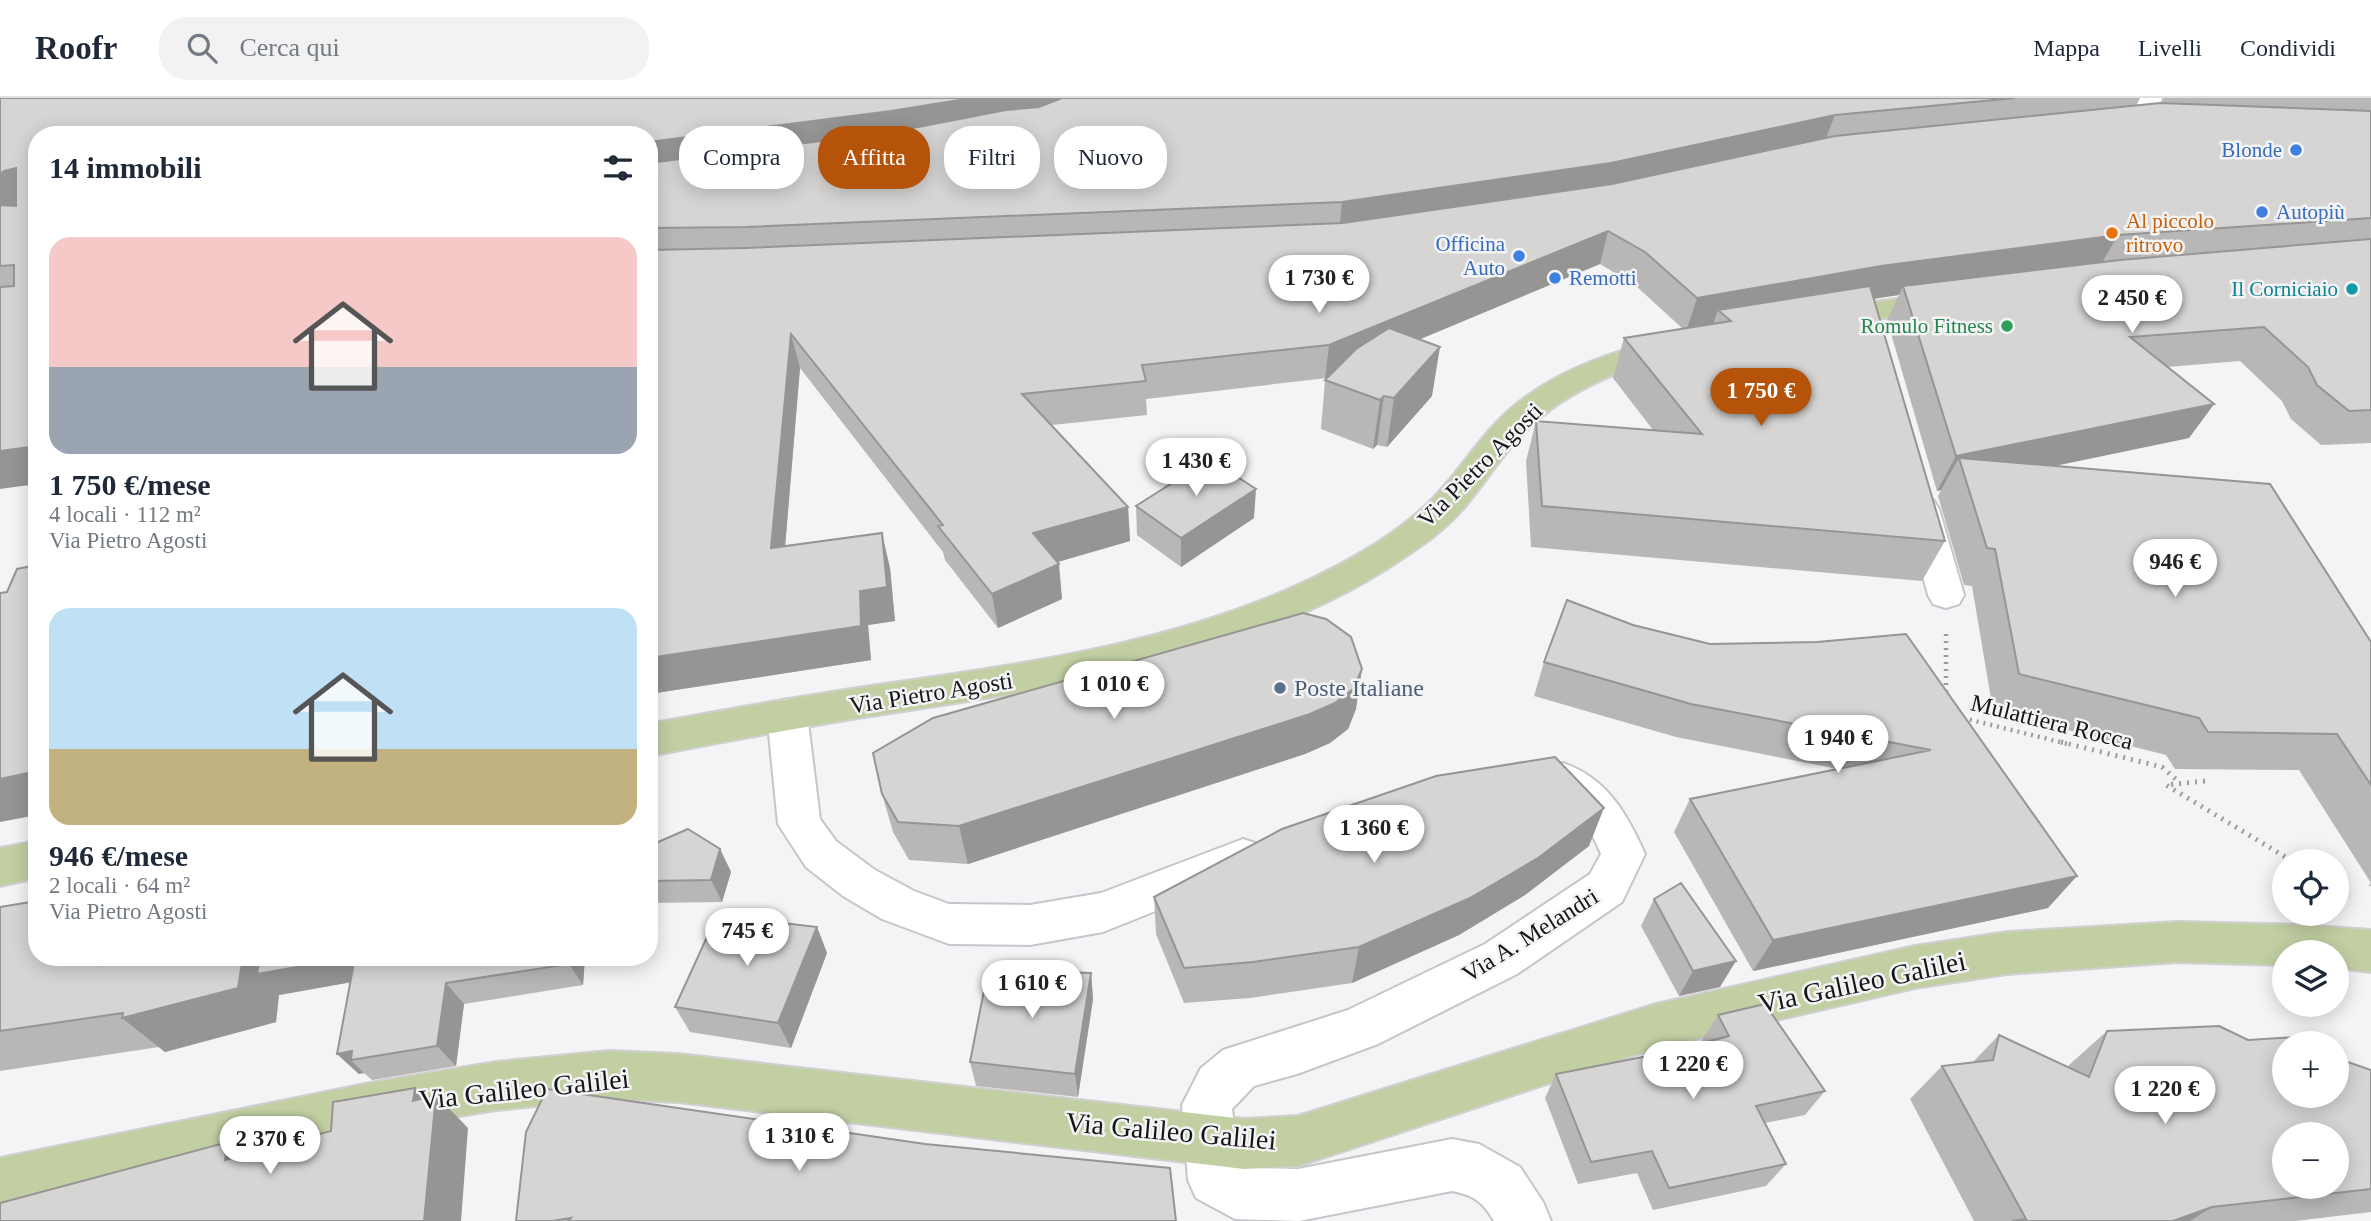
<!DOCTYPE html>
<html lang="it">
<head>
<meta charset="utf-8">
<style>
  :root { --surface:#fff; --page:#f2f2f3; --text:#1f2937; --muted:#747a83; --line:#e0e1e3; --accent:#b45309 }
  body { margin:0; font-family:"Times New Roman",serif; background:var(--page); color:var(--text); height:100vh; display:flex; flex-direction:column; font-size:26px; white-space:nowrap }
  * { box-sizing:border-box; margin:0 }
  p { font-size:23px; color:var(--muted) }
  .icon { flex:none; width:38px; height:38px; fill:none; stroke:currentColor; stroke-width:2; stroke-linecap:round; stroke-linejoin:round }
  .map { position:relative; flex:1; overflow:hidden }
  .panel { position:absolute; left:28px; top:28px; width:630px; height:840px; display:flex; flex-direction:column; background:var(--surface); border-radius:28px; box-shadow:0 4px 18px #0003 }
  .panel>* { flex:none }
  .guide { position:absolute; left:679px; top:28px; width:665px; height:63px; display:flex; gap:14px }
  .tools { position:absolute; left:2272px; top:751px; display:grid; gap:14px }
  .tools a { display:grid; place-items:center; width:77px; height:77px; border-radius:50%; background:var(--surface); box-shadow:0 4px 18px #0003; font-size:35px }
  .price { position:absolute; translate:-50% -60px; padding:0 16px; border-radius:24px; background:#fff; color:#222; font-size:23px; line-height:46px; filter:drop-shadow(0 2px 4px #0008) }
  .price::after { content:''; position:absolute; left:50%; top:42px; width:21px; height:16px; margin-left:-10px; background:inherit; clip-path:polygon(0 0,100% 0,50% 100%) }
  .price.current { background:var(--accent); color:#fff }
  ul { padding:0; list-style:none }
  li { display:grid; align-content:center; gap:14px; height:371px; padding:0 21px }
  li span { display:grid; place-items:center; height:217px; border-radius:21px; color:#555 }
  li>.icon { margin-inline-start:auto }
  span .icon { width:126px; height:126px; fill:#fffc; stroke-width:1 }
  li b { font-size:30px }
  h2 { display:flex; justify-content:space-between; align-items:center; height:84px; padding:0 21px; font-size:30px }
  .chip { padding:0 24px; border-radius:28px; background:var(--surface); box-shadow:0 4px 18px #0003; font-size:24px; line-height:63px }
  .chip.current { background:var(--accent); color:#fff }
  header { display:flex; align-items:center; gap:42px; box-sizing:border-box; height:98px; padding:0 35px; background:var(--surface); border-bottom:2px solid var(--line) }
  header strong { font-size:33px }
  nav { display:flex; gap:38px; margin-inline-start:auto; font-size:24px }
  .search { width:490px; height:63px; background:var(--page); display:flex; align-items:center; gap:18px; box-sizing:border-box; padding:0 24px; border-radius:28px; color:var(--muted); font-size:26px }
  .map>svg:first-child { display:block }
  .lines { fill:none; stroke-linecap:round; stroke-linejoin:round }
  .minor-casing { stroke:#c5c6c9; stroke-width:4 }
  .major-casing { stroke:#d0d0d1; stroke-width:4 }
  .path-far1 { stroke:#9c9c9e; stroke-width:4.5; stroke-dasharray:2 5; stroke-linecap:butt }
  .path { stroke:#9c9c9e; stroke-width:5; stroke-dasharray:2 6; stroke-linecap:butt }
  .minor { fill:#fff; fill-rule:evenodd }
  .major { fill:#c2cfa2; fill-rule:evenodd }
  .wall { fill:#b9b7b5 }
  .shaded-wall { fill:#969594 }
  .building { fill:#d7d5d3; stroke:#969594; stroke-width:2; fill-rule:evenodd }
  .shop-dot { fill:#3f7fe0; stroke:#f4f4f7; stroke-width:2.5 }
  .food-dot { fill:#e8710a; stroke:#f4f4f7; stroke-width:2.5 }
  .culture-dot { fill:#0f9aa8; stroke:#f4f4f7; stroke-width:2.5 }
  .leisure-dot { fill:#2e9e5b; stroke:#f4f4f7; stroke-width:2.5 }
  .service-dot { fill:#5c6f8a; stroke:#f4f4f7; stroke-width:2.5 }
  .labels { text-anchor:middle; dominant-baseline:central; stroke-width:5; stroke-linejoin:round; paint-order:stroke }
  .far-shop-label { font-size:21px; fill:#366cbe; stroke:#f4f4f7; text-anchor:end }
  .far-food-label { font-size:21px; fill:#c56008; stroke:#f4f4f7; text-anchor:start }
  .far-culture-label { font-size:21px; fill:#0d838f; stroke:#f4f4f7; text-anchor:end }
  .far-leisure-label { font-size:21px; fill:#27864d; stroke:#f4f4f7; text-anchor:end }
  .street-label { font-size:24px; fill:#161617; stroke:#f4f4f7 }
  .service-label { font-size:24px; fill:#4e5e75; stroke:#f4f4f7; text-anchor:start }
  .near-street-label { font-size:28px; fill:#161617; stroke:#f4f4f7 }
</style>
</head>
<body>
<header>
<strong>Roofr</strong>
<div class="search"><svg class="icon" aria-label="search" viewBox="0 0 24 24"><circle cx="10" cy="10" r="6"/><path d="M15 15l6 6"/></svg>Cerca qui</div>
<nav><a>Mappa</a><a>Livelli</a><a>Condividi</a></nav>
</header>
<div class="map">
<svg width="2371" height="1123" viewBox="0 0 2371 1123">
  <rect width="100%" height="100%" fill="#f4f4f7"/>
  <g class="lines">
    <g class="minor-casing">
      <path id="minor" d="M2138 0H2162L2151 32 2142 34 2133 32 2130 27Z
        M1922 399 1934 403 1939 411 1964 497 1959 506 1946 510 1933 506 1928 497 1905 411 1910 403Z
        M787 601 801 605 807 616 820 721 836 743 875 772 914 793 949 806 1030 807 1101 795 1243 741 1258 746 1265 759 1258 772 1103 834 1030 847 949 846 882 821 843 798 806 769 778 726 767 616 773 605Z
        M1563 665C1607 680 1627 716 1645 756L1622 804 1517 876 1378 946 1297 976 1254 988 1232 1011 1239 1067 1242 1070 1298 1071 1452 1041 1479 1046 1520 1069 1543 1104 1551 1123H1494C1483 1104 1474 1097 1452 1093L1299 1123 1235 1121 1196 1100 1188 1082 1182 1007 1201 970 1223 952 1348 912 1485 846 1590 776 1601 756C1594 738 1584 722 1570 709 1559 700 1549 695 1542 682L1548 670Z"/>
    </g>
    <g class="major-casing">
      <path id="major" d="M1944 194 1954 197 1959 203 1954 209 1827 229 1817 226 1812 220 1817 214 1827 211Z
        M1668 240 1679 243 1683 249C1676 259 1664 259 1653 262 1613 275 1573 292 1541 319 1509 345 1489 380 1463 411 1449 427 1433 440 1415 452 1259 564 1049 591 864 619 792 631 721 644 649 658V626C723 612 797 599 871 588 1022 566 1179 546 1317 478 1360 457 1405 431 1437 396 1465 366 1486 329 1519 304 1563 270 1615 253 1668 240Z
        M37 743V780L0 788V750Z
        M2177 824 2304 827 2371 832V874L2336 870V854H2284V867L2177 864 2007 876 1915 890 1656 950 1298 1068 1244 1071 678 1004 609 1001 496 1012 380 1031 0 1112V1060L380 983 496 964 609 953 678 956 1244 1021 1298 1018 1656 906 1915 848 2007 834Z"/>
    </g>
    <path class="path-far1" d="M1946 536V597
      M1963 620 2068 646"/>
    <path class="path" d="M2061 644 2162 669 2179 684
      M2205 683 2166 687 2292 763
      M2336 790 2350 798"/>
    <use href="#minor" class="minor"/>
    <use href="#major" class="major"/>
  </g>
  <path class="wall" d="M0 0H2140L2136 8 2162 5 2164 0H2371V345L2321 347 2291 321 2282 303 2240 263 2167 269 2214 306 2189 340 2055 368 2371 544V788H2368L2371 785 2299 672 2175 671 2166 657 1993 613 1972 488 1964 487 1938 398 1941 392 1937 393 1887 222 1899 197 1874 200 1945 443 1922 483 1531 449 1526 363 1536 323 1653 332 1613 280 1624 240 1683 231 1635 187 1600 166 1419 241 1432 298 1387 349 1377 347 1373 351 1321 331 1325 282 1327 280 1146 301 1147 317 1052 327 1128 409 1130 443 1057 464 1062 501 998 530 945 462 943 454 800 270 785 449 890 470 895 523 868 527 871 562 649 596V37H37L0 391Z
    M1136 408 1254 420 1181 469 1137 437Z
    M1633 527 1710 546 1817 544 1906 536 2048 810 1753 873 1674 734 1690 701 1838 671 1676 639 1534 598 1544 564Z
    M1356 611 1348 631 1330 645 1305 656 968 766 909 762 893 734 882 696Z
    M649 748 720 751 731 774 722 804 649 805Z
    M1589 748 1525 797 1459 837 1352 885 1250 900 1184 905 1156 836 1154 799Z
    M1654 801 1720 889 1679 898 1641 828Z
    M0 809 37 859H585L583 887 464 906 456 968 372 982 364 975 359 976 337 956 351 884 279 897 276 924 165 954 159 949 0 973Z
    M817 829 827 855 791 950 690 934 675 909Z
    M1091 875 1093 901 1078 999 976 988 970 964Z
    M1718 917 1825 993 1805 1017 1765 1025 1786 1066 1766 1088 1653 1112 1637 1075 1578 1086 1545 1000 1556 976 1673 953 1703 945 1702 942Z
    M2107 933 2248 942 2284 945 2371 972V1114L2295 1123H1974L1910 1001 1942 968 1972 965 1999 937 2068 970 2069 967Z
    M526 1034 1176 1123H516Z"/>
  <path class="shaded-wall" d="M972 0H1059L1060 11 649 77V44Z
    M1835 17 1823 48 1339 136 1342 104Z
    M16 70 37 99 8 119 0 107V76L4 73Z
    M1608 133 1600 166 1325 281 1329 247Z
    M2118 137 2099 170 1903 188 1899 197 1731 223 1718 212 1712 229 1686 234 1697 200 1881 168Z
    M791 236 800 270 782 485 771 450Z
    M1440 249 1432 298 1387 349 1394 300Z
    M1384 298 1377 347 1373 351 1380 302Z
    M2214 306 2189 340 1967 386 1959 360 1941 392 1937 393 1956 358Z
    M37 348V386L0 391V353Z
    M1256 391 1254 420 1181 469V440Z
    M1128 409 1130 443 1037 470 1033 435Z
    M882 435 890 470 895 523 868 527 871 562 649 596V560L860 493Z
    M1059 466 1062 501 998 530 992 496Z
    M1362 571 1356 611 1348 631 1330 645 1305 656 968 766 959 728Z
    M37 673V717L0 724V681Z
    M1604 710 1589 748 1525 797 1459 837 1352 885 1359 849Z
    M720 751 731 774 722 804 711 782Z
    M2077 778 2048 810 1753 873 1773 842Z
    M817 829 827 855 791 950 778 925Z
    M103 859H157L100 867Z
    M243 859H356L375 880 279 897 276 924 165 954 122 920Z
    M569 859H585L583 887 569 866Z
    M1736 863 1720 889 1679 898 1693 873Z
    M1091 875 1093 901 1078 999 1075 976Z
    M446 885 464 906 456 968 437 948Z
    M352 953 351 962 364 975 359 976 337 956Z
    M415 990 435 1009 436 997 468 1030 461 1123H424L413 1003Z
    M228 1044 270 1075 225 1062Z
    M2212 1109 2190 1123H2173Z"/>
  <path class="building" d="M0 0H972L891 13 649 44V37H37V348L0 353V228H1H0V189L14 188V167L0 168V107L16 108V70L4 73 0 76Z
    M1062 0H2015L1835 17 1611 65 1342 104 746 129 649 130V65L892 34 1006 12 1039 9Z
    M2160 5 2371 13V120L2118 137 1881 168 1697 200 1645 154 1608 133 1329 247 1142 267 1146 283 1022 296 1128 409 1033 435 1059 466 992 496 938 428 943 427 791 236 771 450 882 435 887 489 860 493 861 528 649 560V152L746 150 1343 125 1612 86 1835 38Z
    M2371 141V312L2349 313 2317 287 2308 269 2264 229 2130 239 2214 306 1956 358 1903 188 2120 162Z
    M1870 188 1945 443 1542 408 1536 323 1702 336 1624 240 1731 223 1718 212Z
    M1389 230 1440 249 1394 300 1384 298 1380 302 1325 282 1356 251Z
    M1959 360 2270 386 2371 544V687L2337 636 2208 634 2199 620 2019 576 1995 451 1987 450Z
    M1210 361 1256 391 1181 440 1136 408Z
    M37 467V673L0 681V495L7 494 17 471Z
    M1567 502 1633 527 1710 546 1817 544 1906 536 2077 778 1773 842 1690 701 1931 652 1691 606 1544 564Z
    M1303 515 1326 521 1351 539 1362 571 1353 591 1335 605 1310 616 959 728 898 724 882 696 873 655 933 620Z
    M1555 659 1604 710 1538 760 1470 800 1359 849 1253 864 1184 870 1154 799 1282 731 1436 678Z
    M688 731 720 751 711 782 649 783V748Z
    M1681 785 1736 863 1693 873 1654 801Z
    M37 803V859H103L100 867 131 859H243L238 890 122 920 123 915 0 933V809Z
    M717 817 817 829 778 925 675 909Z
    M260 859H353L257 876Z
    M355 859H569V866L446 885 437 948 351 962 352 953 337 956Z
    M988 872 1091 875 1075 976 970 964Z
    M1765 906 1825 993 1756 1008 1786 1066 1669 1090 1652 1053 1591 1064 1556 976 1673 953 1729 938 1718 917Z
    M2219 928 2248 942 2313 938 2318 945H2284V998H2336V960L2371 972V1091L2212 1109 2173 1123H2012L2026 1121 1942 968 1993 962 1999 937 2089 979 2107 933ZM2284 1036H2336V1088H2284Z
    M415 990 413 1003 436 997 424 1123H0V1105L228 1044 225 1062 331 1033 333 1004Z
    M547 991 925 1046 1170 1070 1176 1123H568L571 1120 552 1123H516L526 1034Z"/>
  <g class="shop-dot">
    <circle cx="2296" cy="52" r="7"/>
    <circle cx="2262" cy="114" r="7"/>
    <circle cx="1519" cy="158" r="7"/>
    <circle cx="1555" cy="180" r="7"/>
  </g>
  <circle class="food-dot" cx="2112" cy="135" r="7"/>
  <circle class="culture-dot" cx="2352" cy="191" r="7"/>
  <circle class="leisure-dot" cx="2007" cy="228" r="7"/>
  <circle class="service-dot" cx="1280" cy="590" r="7"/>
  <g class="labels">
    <g class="far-shop-label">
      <text x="2282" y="52">Blonde</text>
      <text x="2276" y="114" text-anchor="start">Autopiù</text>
      <text x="1505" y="146">Officina<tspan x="1505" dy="24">Auto</tspan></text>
      <text x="1569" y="180" text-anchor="start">Remotti</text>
    </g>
    <g class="far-food-label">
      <text x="2126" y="123">Al piccolo<tspan x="2126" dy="24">ritrovo</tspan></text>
    </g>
    <g class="far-culture-label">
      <text x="2338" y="191">Il Corniciaio</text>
    </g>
    <g class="far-leisure-label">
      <text x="1993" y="228">Romulo Fitness</text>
    </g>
    <g class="street-label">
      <text transform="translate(1480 367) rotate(-45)">Via Pietro Agosti</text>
      <text transform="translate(931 595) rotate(-9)">Via Pietro Agosti</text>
      <text transform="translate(2052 624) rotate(14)">Mulattiera Rocca</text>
      <text transform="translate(1530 837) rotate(-32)">Via A. Melandri</text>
    </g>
    <g class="service-label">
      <text x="1294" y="590">Poste Italiane</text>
    </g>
    <g class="near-street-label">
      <text transform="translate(1862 884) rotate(-12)">Via Galileo Galilei</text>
      <text transform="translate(524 991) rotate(-6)">Via Galileo Galilei</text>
      <text transform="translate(1171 1033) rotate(5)">Via Galileo Galilei</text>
    </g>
  </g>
</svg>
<div class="tools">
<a><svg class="icon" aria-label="locate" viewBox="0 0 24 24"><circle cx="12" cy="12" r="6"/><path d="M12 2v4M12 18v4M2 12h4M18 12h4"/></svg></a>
<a><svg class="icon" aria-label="layers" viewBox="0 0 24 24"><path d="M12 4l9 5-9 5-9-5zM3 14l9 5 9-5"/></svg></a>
<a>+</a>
<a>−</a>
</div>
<b class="price" style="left:1319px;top:217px">1 730 €</b>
<b class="price" style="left:2132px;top:237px">2 450 €</b>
<b class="price current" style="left:1761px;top:330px">1 750 €</b>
<b class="price" style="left:1196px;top:400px">1 430 €</b>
<b class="price" style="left:2175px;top:501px">946 €</b>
<b class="price" style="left:1114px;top:623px">1 010 €</b>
<b class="price" style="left:1838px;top:677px">1 940 €</b>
<b class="price" style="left:1374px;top:767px">1 360 €</b>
<b class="price" style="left:747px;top:870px">745 €</b>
<b class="price" style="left:1032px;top:922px">1 610 €</b>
<b class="price" style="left:1693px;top:1003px">1 220 €</b>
<b class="price" style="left:2165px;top:1028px">1 220 €</b>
<b class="price" style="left:799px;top:1075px">1 310 €</b>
<b class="price" style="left:270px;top:1078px">2 370 €</b>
<div class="guide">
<a class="chip">Compra</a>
<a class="chip current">Affitta</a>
<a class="chip">Filtri</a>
<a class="chip">Nuovo</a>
</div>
<section class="panel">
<h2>14 immobili<svg class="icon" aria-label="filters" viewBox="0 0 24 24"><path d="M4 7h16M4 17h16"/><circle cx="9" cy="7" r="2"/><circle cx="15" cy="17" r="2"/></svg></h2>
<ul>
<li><span style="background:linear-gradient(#f6c9c9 60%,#9aa5b1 0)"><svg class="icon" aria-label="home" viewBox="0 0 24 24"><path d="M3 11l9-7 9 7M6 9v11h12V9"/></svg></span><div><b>1 750 €/mese</b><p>4 locali · 112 m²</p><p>Via Pietro Agosti</p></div></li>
<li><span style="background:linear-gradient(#bfe0f5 65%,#c2b280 0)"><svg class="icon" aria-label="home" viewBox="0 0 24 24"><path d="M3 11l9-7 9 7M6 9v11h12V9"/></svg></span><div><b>946 €/mese</b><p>2 locali · 64 m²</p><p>Via Pietro Agosti</p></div></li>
</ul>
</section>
</div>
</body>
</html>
